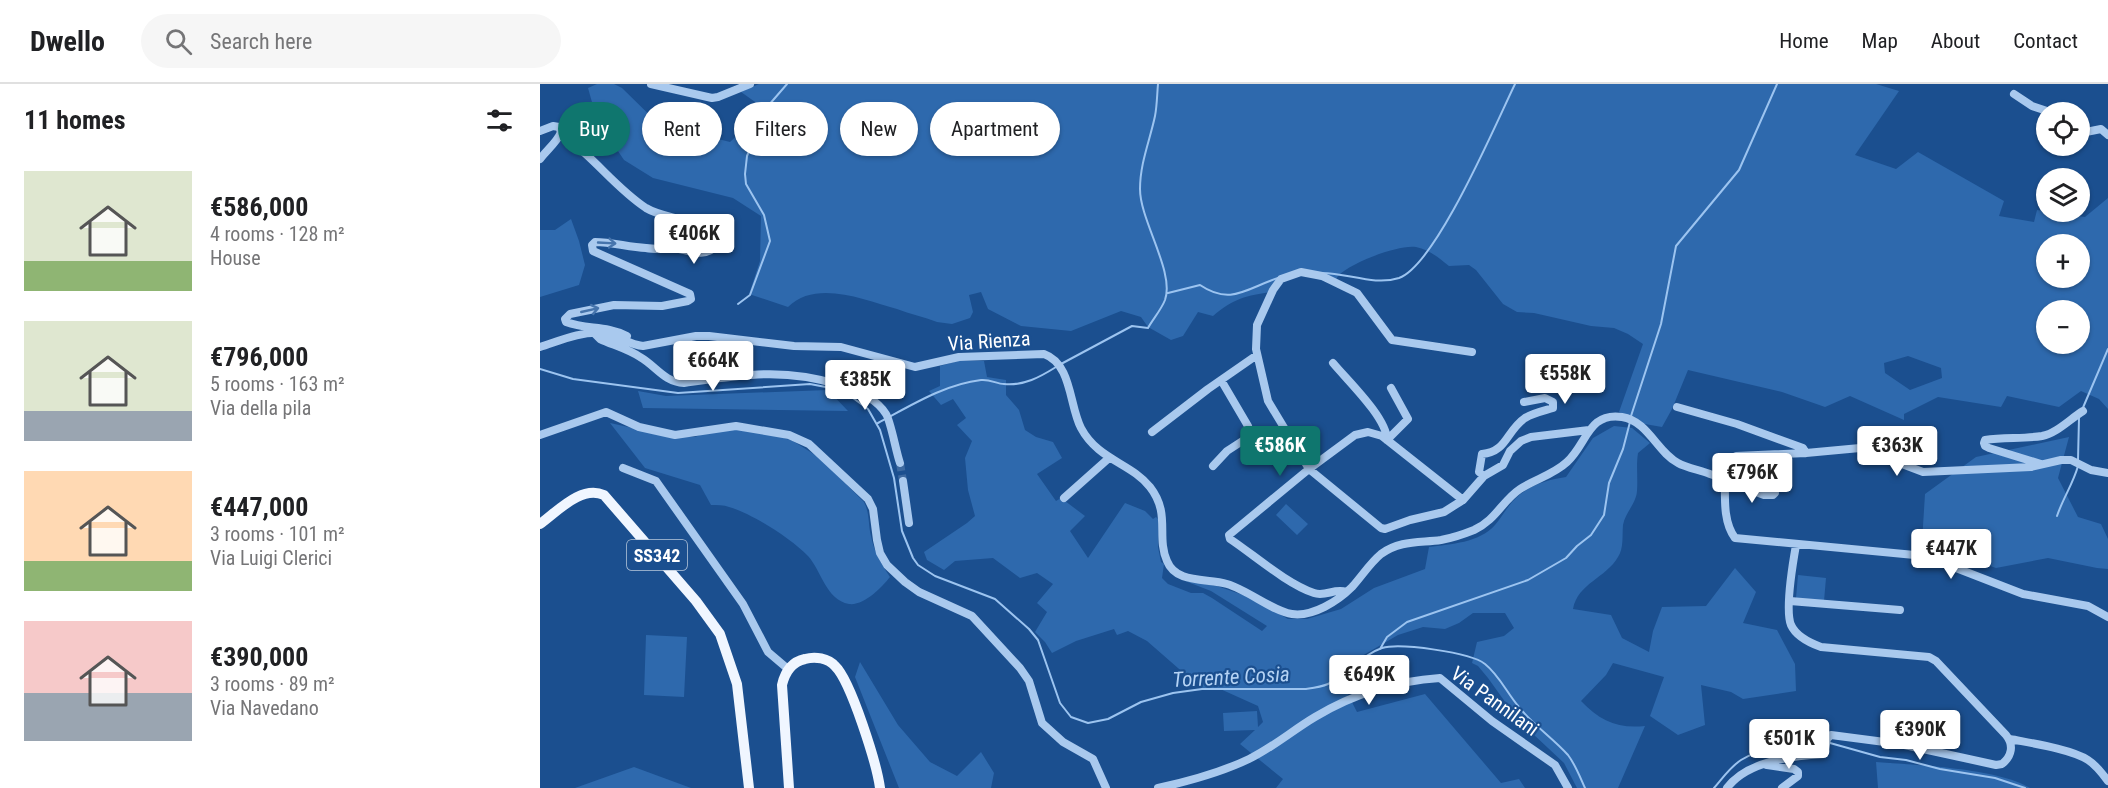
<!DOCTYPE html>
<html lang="en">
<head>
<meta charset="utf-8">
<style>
  :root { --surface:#fff; --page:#f6f6f6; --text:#202124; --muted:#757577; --line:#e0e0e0; --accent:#0f766e }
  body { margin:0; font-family:"Roboto Condensed",sans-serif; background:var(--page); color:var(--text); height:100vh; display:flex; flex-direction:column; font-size:22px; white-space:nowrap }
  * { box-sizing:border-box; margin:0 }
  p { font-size:20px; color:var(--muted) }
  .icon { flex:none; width:33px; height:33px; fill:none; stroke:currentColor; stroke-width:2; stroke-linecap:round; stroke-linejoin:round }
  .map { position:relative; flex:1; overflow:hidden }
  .details { display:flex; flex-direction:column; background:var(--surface); width:540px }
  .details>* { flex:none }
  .guide { position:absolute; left:18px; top:18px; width:570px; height:54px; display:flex; gap:12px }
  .controls { position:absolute; left:1496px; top:18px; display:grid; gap:12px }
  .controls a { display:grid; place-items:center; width:54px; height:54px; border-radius:50%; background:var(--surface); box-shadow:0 2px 4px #0004; font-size:30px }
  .price { position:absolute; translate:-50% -51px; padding:0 14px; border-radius:6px; background:#fff; color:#222; font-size:20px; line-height:39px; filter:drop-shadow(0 2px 3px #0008) }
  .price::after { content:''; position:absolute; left:50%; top:36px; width:18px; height:14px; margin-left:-9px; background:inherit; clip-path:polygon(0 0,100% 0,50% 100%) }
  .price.selected { background:var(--accent); color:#fff }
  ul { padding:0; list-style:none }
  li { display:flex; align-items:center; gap:18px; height:150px; padding:0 24px }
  li span { display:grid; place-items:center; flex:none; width:168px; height:120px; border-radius:0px; color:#555 }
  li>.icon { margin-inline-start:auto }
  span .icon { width:72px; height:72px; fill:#fffc; stroke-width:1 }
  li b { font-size:26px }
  h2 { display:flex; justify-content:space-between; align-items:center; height:72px; padding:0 24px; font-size:26px }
  .pill { padding:0 21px; border-radius:27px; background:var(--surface); box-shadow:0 2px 4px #0004; font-size:21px; line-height:54px }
  .pill.selected { background:var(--accent); color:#fff }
  header { display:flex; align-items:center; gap:36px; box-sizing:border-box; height:84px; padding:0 30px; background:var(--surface); border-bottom:2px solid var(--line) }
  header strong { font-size:28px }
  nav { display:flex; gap:33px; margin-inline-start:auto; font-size:21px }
  .search { width:420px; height:54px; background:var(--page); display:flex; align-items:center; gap:15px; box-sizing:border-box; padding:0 21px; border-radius:33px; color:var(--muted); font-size:22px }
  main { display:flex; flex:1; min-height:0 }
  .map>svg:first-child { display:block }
  .green { fill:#2e69ad; fill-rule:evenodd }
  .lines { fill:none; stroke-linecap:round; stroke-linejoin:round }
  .stream { stroke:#9cc4f0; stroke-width:2 }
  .minor-tunnel { stroke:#3d69a0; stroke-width:8; stroke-dasharray:8 4; stroke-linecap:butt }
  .minor { stroke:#a9c9ee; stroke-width:8 }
  .major { stroke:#f0f6ff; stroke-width:10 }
  .oneway { stroke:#4674ac }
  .labels { text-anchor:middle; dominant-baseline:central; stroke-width:4.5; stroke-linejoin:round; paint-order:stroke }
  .shield { fill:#1b4f8f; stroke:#bbcadd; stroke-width:1.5 }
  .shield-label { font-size:18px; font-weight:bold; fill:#fff }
  .street-label { font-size:20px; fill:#fff; stroke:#1b4f8f }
  .water-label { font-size:21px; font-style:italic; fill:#b5d3f5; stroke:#1b4f8f }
</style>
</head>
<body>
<header>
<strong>Dwello</strong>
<div class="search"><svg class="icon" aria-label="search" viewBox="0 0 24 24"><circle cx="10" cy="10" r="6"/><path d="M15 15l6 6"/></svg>Search here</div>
<nav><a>Home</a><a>Map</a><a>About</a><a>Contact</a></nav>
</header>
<main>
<section class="details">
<h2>11 homes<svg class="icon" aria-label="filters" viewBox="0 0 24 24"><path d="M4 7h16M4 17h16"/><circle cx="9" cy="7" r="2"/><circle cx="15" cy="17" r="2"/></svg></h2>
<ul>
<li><span style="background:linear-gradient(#dfe7d0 75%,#8fb573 0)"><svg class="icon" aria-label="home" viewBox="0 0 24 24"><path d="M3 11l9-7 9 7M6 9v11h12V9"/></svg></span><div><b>€586,000</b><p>4 rooms · 128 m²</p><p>House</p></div></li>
<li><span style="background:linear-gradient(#dfe7d0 75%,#9aa5b1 0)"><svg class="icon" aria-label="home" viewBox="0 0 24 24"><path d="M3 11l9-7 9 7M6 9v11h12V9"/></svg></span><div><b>€796,000</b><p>5 rooms · 163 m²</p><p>Via della pila</p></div></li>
<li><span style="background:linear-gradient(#ffd9b3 75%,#8fb573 0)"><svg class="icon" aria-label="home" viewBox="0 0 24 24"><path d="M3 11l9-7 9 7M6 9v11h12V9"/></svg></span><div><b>€447,000</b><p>3 rooms · 101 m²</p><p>Via Luigi Clerici</p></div></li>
<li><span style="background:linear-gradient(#f6c9c9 60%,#9aa5b1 0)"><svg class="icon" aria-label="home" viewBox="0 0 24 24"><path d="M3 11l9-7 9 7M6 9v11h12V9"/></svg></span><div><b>€390,000</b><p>3 rooms · 89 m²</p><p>Via Navedano</p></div></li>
</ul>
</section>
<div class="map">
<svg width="1568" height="704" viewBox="0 0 1568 704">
  <rect width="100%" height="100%" fill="#1b4f8f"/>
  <path class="green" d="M57 0H74L82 4 134 55 147 47 190 58 216 34 218 20 201 8 219 0H1336L1359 7 1315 71 1356 85 1378 68 1464 117 1459 132 1494 138 1497 126 1545 133 1568 114V325L1559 315 1541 307 1519 323 1467 312 1461 323 1398 313 1364 330V336L1310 312 1285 323 1242 308 1148 286 1132 325 1122 343 1099 339 1079 328 1103 260 1088 250 1074 244 1051 242 994 229 977 228 963 220 936 186 929 181 909 182C898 173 889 166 876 163 859 160 810 179 798 192 797 193 794 200 793 200L760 189 740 198 733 208C707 211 693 215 673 232L658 228 643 252 631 256 608 243 601 233 581 227 531 247 481 242 448 225 441 208 429 211 433 228 430 234 412 240 397 238C384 233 370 230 357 225 325 216 276 195 248 223L209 210 220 177 221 132 193 114 113 94 84 76 57 36 48 4ZM1506 160H1539V194H1506ZM1506 226H1539V260H1506ZM1368 272 1401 284 1402 294 1370 306 1345 289 1344 279Z
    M31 135 39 157 45 181 39 201 0 213V146H15Z
    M418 277H444L447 293 466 296V311L479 326 485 346 496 353 513 358 522 374 497 390 516 417 521 414 545 432 530 447 548 474 585 419 605 427 613 435 616 433 619 436 618 463 621 478 624 480 622 494 628 500 651 509H663L672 514 722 547 727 542 671 507 645 497 677 502 709 513 748 535H767L801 525 834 504 885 485 889 463C911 460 939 459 955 441 961 434 966 425 972 418 986 402 1006 396 1026 393L1053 354 1074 342 1092 344 1110 359 1098 369C1096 382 1098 394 1097 407 1096 420 1085 429 1083 441 1082 452 1084 464 1078 473 1066 494 1038 499 1033 525L1071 531 1082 554 1109 568 1113 547 1122 523 1166 522 1195 484 1216 508 1203 539 1237 546 1255 580 1256 607 1203 615 1191 608 1161 601 1165 641 1138 651 1110 632 1124 593 1073 579 1066 591 1041 617C1060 637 1078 645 1105 642L1078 704H1037L1024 679 978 636 948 594 938 582 932 579 937 558 964 552 974 544 965 529H933L919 539 905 545 883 543 858 551 796 587 817 628 885 610 961 699 979 695 985 704H736L743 695 700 660 715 646 684 647 683 629 717 627 718 643 723 638 718 622 678 604 662 605 607 557 588 547 577 551 574 545 536 557 512 569 505 558 495 548 507 528 497 519 513 500 497 489 480 494 453 474 415 477 404 486 387 476 384 468 427 439 435 432 428 406 425 374 432 357 417 341 426 334 413 315 401 321 389 307 400 302V282Z
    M288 306 308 327 103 324 98 307 126 312Z
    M70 339 134 353H155L165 349 210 343 253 357 280 374 324 418C330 430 328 440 331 452 334 468 341 479 350 493 342 503 324 522 309 520 286 516 281 486 268 472 250 454 213 430 189 423 184 421 177 421 171 421L160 401 105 384Z
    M1529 353 1518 394 1538 433 1561 440 1568 455V485L1557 484 1508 474 1456 484 1382 458 1385 410 1436 373Z
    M746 420 768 440 757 451 736 431Z
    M1258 491 1286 494 1284 517 1256 514Z
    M106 551 147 553 144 613 104 611Z
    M320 578 358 641 390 678 417 692 441 668 454 689 451 704H359L315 593Z
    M1336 678C1375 681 1458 684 1490 704H1338Z
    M94 683 151 704H35Z"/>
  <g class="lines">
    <path class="stream" d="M782 189C808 189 834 202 859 194 896 181 956 39 975 0
      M628 209 660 201C691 222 707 204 738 194
      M198 220 210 211 230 157 224 131 206 100 205 90 207 72 228 22 247 0
      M521 280 592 242 608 244C613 235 621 226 625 216 635 188 600 137 600 105 600 79 610 56 615 32 617 22 617 11 618 0
      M0 285 33 295 138 309 270 300 296 305 313 314 328 325 340 346 354 394 362 447 373 474 378 481 395 492 455 515 489 545 498 556 520 619 531 633 548 639 568 635 601 618 633 609 662 605H766C773 604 781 603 788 600 808 591 821 571 842 564 860 559 930 568 945 580 959 591 967 609 979 623 993 641 1013 654 1028 671 1035 680 1040 693 1045 704
      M1542 326 1568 265
      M1091 332 1121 240 1136 162 1199 86 1237 0
      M338 339C370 322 405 300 441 296 450 295 457 300 464 300 484 302 500 293 516 283
      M1538 376 1539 334
      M1517 432C1523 414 1533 400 1538 382
      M840 565 847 553 867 538 988 496 1026 474 1037 462 1051 451 1064 431 1069 399 1083 365 1090 338
      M1290 659 1340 673 1366 676 1400 685 1455 694 1485 704
      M1174 704C1182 695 1190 683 1201 676 1220 664 1262 655 1284 658"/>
    <path class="minor-tunnel" d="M360 379 363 397"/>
    <path class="minor" d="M111 0 172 14 178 13 210 0
      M1474 10 1492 22 1510 28
      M1539 42 1546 48 1561 45 1568 51
      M0 47 13 42 19 43 21 48C18 57 6 67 0 75
      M21 51C53 71 74 103 106 124 129 138 168 132 174 164 162 173 152 167 139 165 128 164 117 166 106 164 88 163 72 158 55 158L52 161 53 167 150 210 151 215 148 217 122 222 74 221 30 230 25 235 26 238C47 246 65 241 87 252L85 257
      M55 250 60 255C73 261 88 265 100 273 116 282 124 298 144 299 200 291 244 283 300 301 317 306 336 314 346 330 351 338 356 368 360 379
      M0 263C19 257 41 247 62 249 76 250 89 261 103 262L156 252H169L254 262 301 263 375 283 419 273 504 270C532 280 529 321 541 344 558 376 591 379 610 403 631 430 616 452 627 477 636 500 667 494 687 500 708 506 734 528 752 530 773 533 798 517 812 503 822 492 830 479 841 470 860 456 880 459 901 456 912 454 924 450 934 446 956 436 962 417 980 405 995 395 1013 391 1027 378 1047 360 1048 328 1082 333 1108 337 1117 368 1138 379 1147 384 1160 386 1170 390 1188 396 1206 404 1224 411H1233L1235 409 1234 404C1222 394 1202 390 1194 377L1196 372 1266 369 1320 364 1383 388 1491 383 1521 376H1531L1551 386 1568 389
      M793 279C808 297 847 334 847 356
      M984 318 1005 314 1013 318V324C1003 327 993 329 985 334 966 347 967 368 942 370L939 388 944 392 963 381 970 367 981 357 991 353 1049 346
      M1137 323 1197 340 1263 364 1266 369
      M612 348 668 305 717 271
      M0 351 66 328 99 343 135 351 196 342 249 351 269 360 328 415 333 425 337 456 340 469 347 481 365 498 379 508 432 532 480 584 489 597 502 639 523 658 553 675 566 704
      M847 356 868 335 851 304
      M1501 380 1449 364 1445 362 1444 359 1445 356C1464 353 1483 355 1502 352 1517 349 1530 335 1543 327
      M673 382 687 367 707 354 710 348 708 342 681 296
      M83 384 116 397 203 520 228 568 248 585
      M1185 395C1185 414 1183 438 1195 454L1385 472 1483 510 1548 522 1568 533
      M363 397 369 439
      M524 414 569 374
      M923 416 904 428 870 436 845 445 841 444 769 385 728 317 716 265 717 241 733 206 741 195 761 188 782 192 817 209 852 256 932 268
      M806 508C795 504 785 513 774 509 747 500 714 471 690 455L689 451 769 385 815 351 828 348 842 352 923 416 944 392
      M1250 517 1360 526
      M1470 655C1490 659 1531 665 1548 676 1556 681 1562 689 1568 697
      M1227 681 1254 685 1258 688V692L1242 704
      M618 704C650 697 680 689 709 675 732 664 753 646 775 633 813 610 856 597 900 594L952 637 1015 681 1028 704
      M1187 704C1207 677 1252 672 1284 670L1287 655 1291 651 1360 660 1456 681 1462 680C1472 672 1474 661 1466 651L1396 577 1389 573 1281 563C1270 559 1256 552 1251 541 1245 526 1253 478 1256 461"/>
    <path class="major" d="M0 440C18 427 41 401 64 411L156 517 180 550 197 600 209 704
      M249 704 242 601C245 588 251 578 265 575 275 572 288 574 295 582 311 597 337 681 340 704"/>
  </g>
  <defs><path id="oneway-shaft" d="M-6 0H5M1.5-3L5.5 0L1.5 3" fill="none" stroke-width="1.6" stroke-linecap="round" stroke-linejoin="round" transform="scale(1.5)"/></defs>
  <g class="oneway">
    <use href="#oneway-shaft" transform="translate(67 159) rotate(3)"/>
    <use href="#oneway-shaft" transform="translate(50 226) rotate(-13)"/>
  </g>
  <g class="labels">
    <rect class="shield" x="87" y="456" width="60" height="30" rx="4.5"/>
    <g class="shield-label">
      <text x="117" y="471">SS342</text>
    </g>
    <g class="street-label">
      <text transform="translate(449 257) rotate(-4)">Via Rienza</text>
      <text transform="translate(955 617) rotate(36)">Via Pannilani</text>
    </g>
    <g class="water-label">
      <text transform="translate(691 593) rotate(-3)">Torrente Cosia</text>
    </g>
  </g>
</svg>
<div class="controls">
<a><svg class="icon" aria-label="locate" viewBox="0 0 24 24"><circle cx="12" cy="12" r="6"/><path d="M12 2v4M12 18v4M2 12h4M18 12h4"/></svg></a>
<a><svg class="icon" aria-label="layers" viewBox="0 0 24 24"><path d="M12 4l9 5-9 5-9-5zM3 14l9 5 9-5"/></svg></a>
<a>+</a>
<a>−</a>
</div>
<b class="price" style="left:154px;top:181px">€406K</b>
<b class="price" style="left:173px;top:308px">€664K</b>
<b class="price" style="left:1025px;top:321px">€558K</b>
<b class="price" style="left:325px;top:327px">€385K</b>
<b class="price selected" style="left:740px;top:393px">€586K</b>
<b class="price" style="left:1357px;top:393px">€363K</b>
<b class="price" style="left:1212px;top:420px">€796K</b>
<b class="price" style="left:1411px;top:496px">€447K</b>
<b class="price" style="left:829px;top:622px">€649K</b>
<b class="price" style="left:1380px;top:677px">€390K</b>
<b class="price" style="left:1249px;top:686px">€501K</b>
<div class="guide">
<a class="pill selected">Buy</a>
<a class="pill">Rent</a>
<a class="pill">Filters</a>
<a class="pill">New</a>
<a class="pill">Apartment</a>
</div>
</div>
</main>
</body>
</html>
